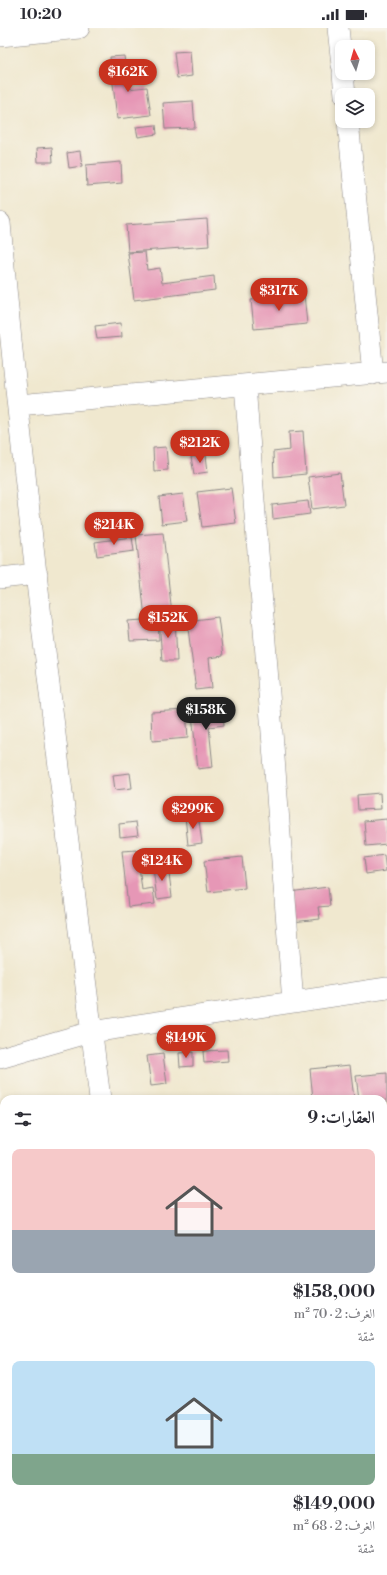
<!DOCTYPE html>
<html lang="ar">
<head>
<meta charset="utf-8">
<style>
  :root { --surface:#fff; --page:#f7f7f7; --text:#2b2b33; --muted:#7c7c81; --accent:#c8321e }
  body { margin:0; font-family:"Libre Bodoni",Amiri,serif; background:var(--page); color:var(--text); direction:rtl; height:100vh; display:flex; flex-direction:column; font-size:15px; white-space:nowrap }
  * { box-sizing:border-box; margin:0 }
  p { font-size:13px; color:var(--muted) }
  .icon { flex:none; width:22px; height:22px; fill:none; stroke:currentColor; stroke-width:2; stroke-linecap:round; stroke-linejoin:round }
  .map { position:relative; flex:1; overflow:hidden; direction:ltr }
  .drawer { position:absolute; left:0px; top:1067px; width:387px; height:480px; display:flex; flex-direction:column; background:var(--surface); border-radius:12px 12px 0 0; box-shadow:0 2px 6px #0003; direction:rtl }
  .drawer>* { flex:none }
  .needle { width:26px; rotate:355deg }
  .controls { position:absolute; left:335px; top:12px; display:grid; gap:8px }
  .controls a { display:grid; place-items:center; width:40px; height:40px; border-radius:8px; background:var(--surface); box-shadow:0 2px 6px #0003; font-size:20px }
  .price { position:absolute; translate:-50% -34px; padding:0 9px; border-radius:14px; background:var(--accent); color:#fff; font-size:13px; line-height:26px; filter:drop-shadow(0 1px 2px #0008) }
  .price::after { content:''; position:absolute; left:50%; top:24px; width:12px; height:9px; margin-left:-6px; background:inherit; clip-path:polygon(0 0,100% 0,50% 100%) }
  .price.active { background:#222; color:#fff }
  ul { padding:0; list-style:none }
  li { display:grid; align-content:center; gap:8px; height:212px; padding:0 12px }
  li span { display:grid; place-items:center; height:124px; border-radius:8px; color:#555 }
  li>.icon { margin-inline-start:auto }
  span .icon { width:72px; height:72px; fill:#fffc; stroke-width:1 }
  li b { font-size:17px }
  h2 { display:flex; justify-content:space-between; align-items:center; height:48px; padding:0 12px; font-size:17px }
  .status { display:flex; justify-content:space-between; align-items:center; height:28px; padding:0 20px; background:var(--surface); direction:ltr }
  .status svg { height:11px; fill:currentColor }
  .map>svg:first-child { display:block }
  .building { fill:#e697b6 }
  .lines { fill:none; stroke-linecap:round; stroke-linejoin:round }
  .minor-casing { stroke:#898585; stroke-width:22 }
  .minor { stroke:#fff; stroke-width:21 }
</style>
</head>
<body>
<div class="status"><b>10:20</b><svg viewBox="0 0 49 12"><path d="M0 12V9h3v3zM5 12V6h3v6zM10 12V3h3v9zM15 12V0h3v12zM26 1h20v11H26zM47 4h2v5h-2z"/></svg></div>
<div class="map">
<svg width="387" height="1547" viewBox="0 0 387 1547">
  <rect width="100%" height="100%" fill="#f7f3e8"/>
  <filter id="ink" filterUnits="userSpaceOnUse"><feTurbulence type="fractalNoise" baseFrequency=".025" numOctaves="2"/><feDisplacementMap in="SourceGraphic" scale="8" xChannelSelector="R" yChannelSelector="G"/><feConvolveMatrix kernelMatrix="1 2 1 2 8 2 1 2 1" color-interpolation-filters="sRGB"/></filter>
  <filter id="wash" filterUnits="userSpaceOnUse"><feTurbulence type="fractalNoise" baseFrequency=".012" numOctaves="4" result="noise"/><feDisplacementMap in="SourceGraphic" scale="16" xChannelSelector="R" yChannelSelector="G"/><feGaussianBlur stdDeviation="0.9" result="paint"/><feColorMatrix in="noise" values="0 0 0 0 0 0 0 0 0 0 0 0 0 0 0 0 0 1.4 0 .05"/><feComposite in="paint" operator="in"/></filter>
  <g filter="url(#wash)">
    <rect width="100%" height="100%" fill="#f0e8cf"/>
    <g id="blocks">
      <path class="building" d="M190 23 192 48 177 50 174 24Z
        M124 28 128 61 147 59 151 87 117 91 110 29Z
        M193 73 195 100 165 101 163 75Z
        M156 97 157 106 138 109 136 99Z
        M52 119 53 134H38L37 120Z
        M80 123 82 138 69 140 67 125Z
        M121 134 122 155 87 158 86 137Z
        M207 191 209 218 128 224 126 197Z
        M145 224 147 242 160 240 162 255 214 248 215 262 134 272 128 225Z
        M304 266 307 296 254 301 251 272Z
        M121 295 122 309 97 311 95 298Z
        M303 403 306 446 274 449 273 424 290 422 289 404Z
        M166 419 168 442 154 443 153 420Z
        M206 427 208 444 194 446 191 429Z
        M340 445 344 477 312 481 308 449Z
        M231 460 236 495 202 499 197 464Z
        M183 466 187 493 162 496 159 469Z
        M308 473 310 486 273 491 272 477Z
        M163 505 172 586 145 590 136 507Z
        M132 509 134 523 97 528 95 514Z
        M159 589H175L177 633H162Z
        M218 589 223 628 209 630 212 660 196 662 187 593Z
        M158 591 159 612 130 613 128 593Z
        M222 675 224 697 209 699 213 739 198 741 191 678Z
        M186 682 188 710 152 713 151 684Z
        M130 745 132 760 115 762 113 747Z
        M380 765 381 781 358 782 357 767Z
        M198 786 202 815 188 817 185 788Z
        M387 791V816L366 818 364 793Z
        M136 794 138 807 120 809 119 796Z
        M137 822 142 862 153 860 155 876 128 879 122 823Z
        M384 827 386 843 366 846 364 830Z
        M242 829 245 860 208 864 204 833Z
        M168 838 172 869 157 871 153 840Z
        M328 859 330 878 318 879 320 891 292 894 289 864Z
        M227 1022 228 1033 204 1035 203 1023Z
        M193 1024V1038L180 1039 179 1025Z
        M163 1026 167 1056 151 1058 147 1028Z
        M350 1037 354 1071H313L310 1041Z
        M387 1045V1074H383V1071H359L356 1048Z"/>
    </g>
  </g>
  <g filter="url(#ink)">
    <use href="#blocks" fill-opacity="0" stroke="#898585" stroke-width="1"/>
    <g class="lines">
      <g class="minor-casing">
        <path id="minor" d="M338 0 342 37
          M0 8 79 0
          M343 45 345 67
          M348 93 373 346
          M0 195C26 488 64 780 100 1071
          M245 357 293 974
          M18 377 387 344
          M0 550 37 546
          M0 1030 91 1004 387 960
          M383 1392H387
          M0 1438 4 1437
          M152 1543V1547"/>
      </g>
      <use href="#minor" class="minor"/>
    </g>
  </g>
</svg>
<div class="controls">
<a><svg class="needle" viewBox="-14 -14 28 28"><path d="M0-13l5 13h-10z" fill="#e53935"/><path d="M0 13l5-13h-10z" fill="#7c7c81"/></svg></a>
<a><svg class="icon" aria-label="layers" viewBox="0 0 24 24"><path d="M12 4l9 5-9 5-9-5zM3 14l9 5 9-5"/></svg></a>
</div>
<b class="price" style="left:128px;top:65px">$162K</b>
<b class="price" style="left:279px;top:284px">$317K</b>
<b class="price" style="left:200px;top:436px">$212K</b>
<b class="price" style="left:114px;top:518px">$214K</b>
<b class="price" style="left:168px;top:611px">$152K</b>
<b class="price active" style="left:206px;top:703px">$158K</b>
<b class="price" style="left:193px;top:802px">$299K</b>
<b class="price" style="left:162px;top:854px">$124K</b>
<b class="price" style="left:186px;top:1031px">$149K</b>
<section class="drawer">
<h2>العقارات: 9<svg class="icon" aria-label="filters" viewBox="0 0 24 24"><path d="M4 7h16M4 17h16"/><circle cx="9" cy="7" r="2"/><circle cx="15" cy="17" r="2"/></svg></h2>
<ul>
<li><span style="background:linear-gradient(#f6c9c9 65%,#9aa5b1 0)"><svg class="icon" aria-label="home" viewBox="0 0 24 24"><path d="M3 11l9-7 9 7M6 9v11h12V9"/></svg></span><div><b>$158,000</b><p>الغرف: 2 · 70 m²</p><p>شقة</p></div></li>
<li><span style="background:linear-gradient(#bfe0f5 75%,#7fa58c 0)"><svg class="icon" aria-label="home" viewBox="0 0 24 24"><path d="M3 11l9-7 9 7M6 9v11h12V9"/></svg></span><div><b>$149,000</b><p>الغرف: 2 · 68 m²</p><p>شقة</p></div></li>
</ul>
</section>
</div>
</body>
</html>
